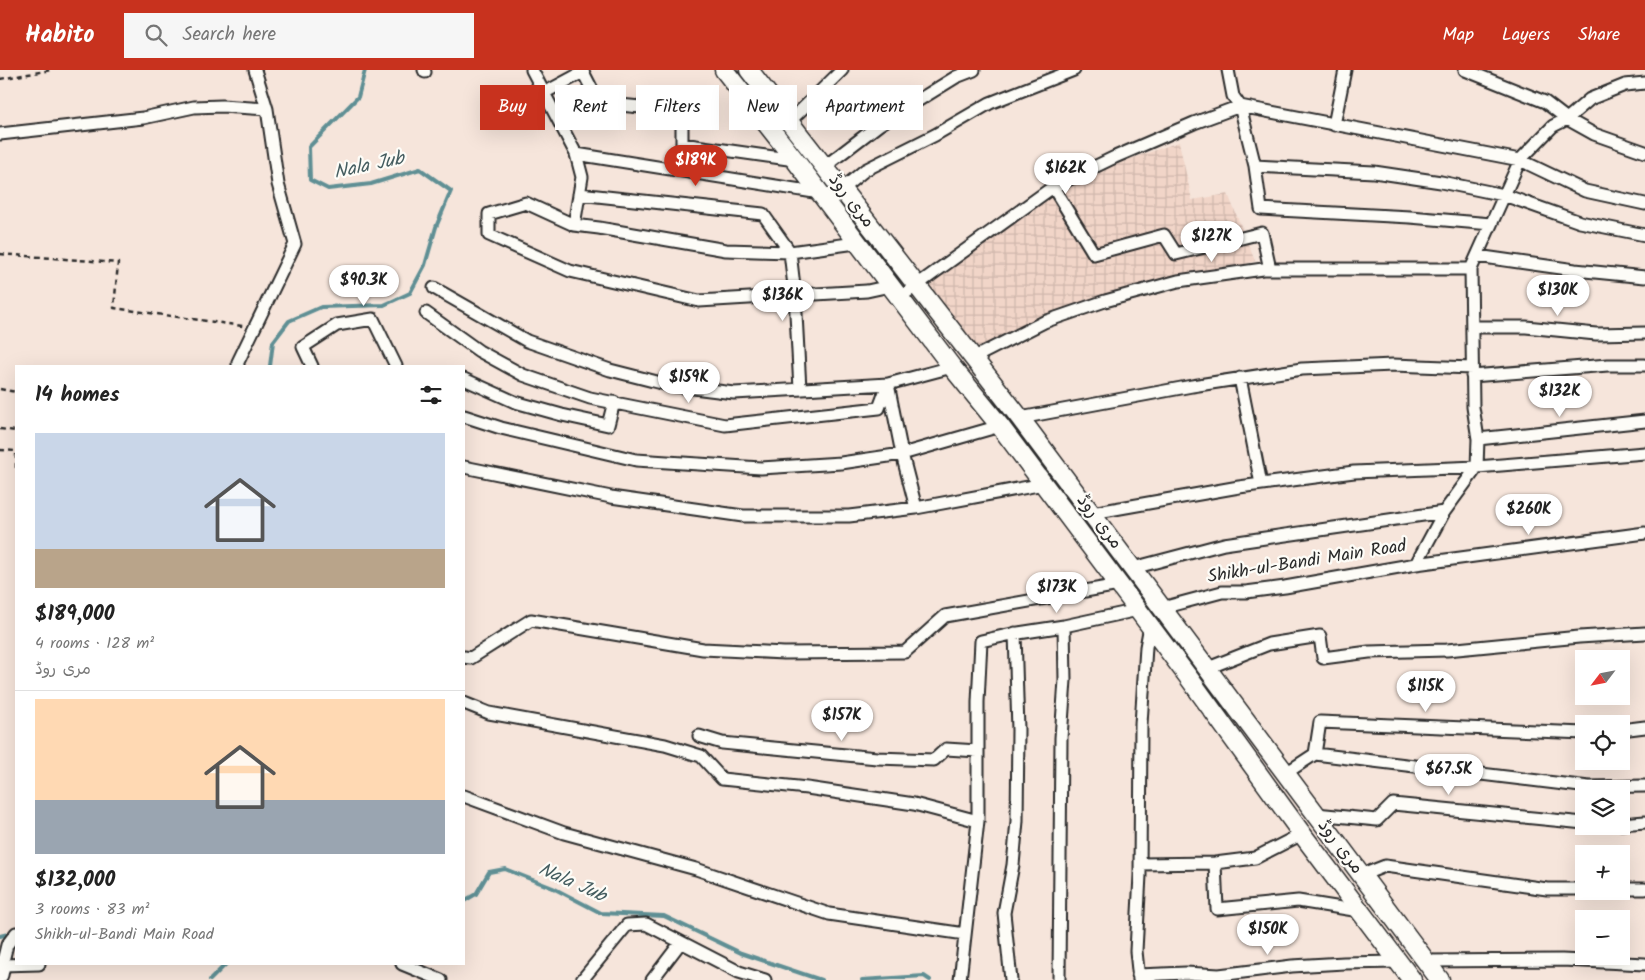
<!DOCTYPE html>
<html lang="en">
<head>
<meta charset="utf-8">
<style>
  :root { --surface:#fff; --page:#f6f6f6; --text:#222; --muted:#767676; --line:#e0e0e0; --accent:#c8321e }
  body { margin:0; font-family:Kalam,"Playpen Sans Arabic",sans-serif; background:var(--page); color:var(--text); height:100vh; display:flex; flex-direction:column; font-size:19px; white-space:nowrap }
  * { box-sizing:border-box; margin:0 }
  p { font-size:16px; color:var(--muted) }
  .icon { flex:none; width:28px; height:28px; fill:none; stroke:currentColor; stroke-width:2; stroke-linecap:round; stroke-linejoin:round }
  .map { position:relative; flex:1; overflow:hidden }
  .side { position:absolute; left:15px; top:295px; width:450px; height:600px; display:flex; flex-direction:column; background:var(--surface); border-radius:0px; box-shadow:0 5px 20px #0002 }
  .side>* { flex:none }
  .hud { position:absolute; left:480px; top:15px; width:475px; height:45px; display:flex; gap:10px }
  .needle { width:32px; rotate:238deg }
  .controls { position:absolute; left:1575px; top:580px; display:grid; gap:10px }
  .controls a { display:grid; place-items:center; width:55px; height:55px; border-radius:0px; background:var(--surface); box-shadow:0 5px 20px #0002; font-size:25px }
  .price { position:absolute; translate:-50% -42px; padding:0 11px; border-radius:18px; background:#fff; color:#222; font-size:16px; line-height:32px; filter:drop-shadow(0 1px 2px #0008) }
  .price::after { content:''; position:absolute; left:50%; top:30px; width:15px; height:11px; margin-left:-8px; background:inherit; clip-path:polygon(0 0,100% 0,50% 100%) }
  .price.on { background:var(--accent); color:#fff }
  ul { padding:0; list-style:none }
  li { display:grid; align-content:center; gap:10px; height:265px; padding:0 20px }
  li+li { border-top:1px solid var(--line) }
  li span { display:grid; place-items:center; height:155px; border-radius:0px; color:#555 }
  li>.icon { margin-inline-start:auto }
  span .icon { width:90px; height:90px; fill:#fffc; stroke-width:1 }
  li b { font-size:21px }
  h2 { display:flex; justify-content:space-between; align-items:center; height:60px; padding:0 20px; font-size:21px }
  .pill { padding:0 18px; border-radius:0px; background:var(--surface); box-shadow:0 5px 20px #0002; font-size:18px; line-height:45px }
  .pill.on { background:var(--accent); color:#fff }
  header { display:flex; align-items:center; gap:30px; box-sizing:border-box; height:70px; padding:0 25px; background:var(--accent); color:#fff }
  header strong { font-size:24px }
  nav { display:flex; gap:28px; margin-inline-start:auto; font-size:18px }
  .search { width:350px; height:45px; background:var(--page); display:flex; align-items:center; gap:12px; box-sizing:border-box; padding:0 18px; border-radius:0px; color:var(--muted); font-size:19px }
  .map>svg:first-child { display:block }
  .industrial { fill:url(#industrial-grid) }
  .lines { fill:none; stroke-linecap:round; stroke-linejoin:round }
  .stream { stroke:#5f8f94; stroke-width:4 }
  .street-casing { stroke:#2b2b2b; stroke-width:15 }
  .secondary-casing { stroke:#2b2b2b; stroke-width:19 }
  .primary-casing { stroke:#2b2b2b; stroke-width:21 }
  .path { stroke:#2b2b2b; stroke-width:2.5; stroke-dasharray:5 4; stroke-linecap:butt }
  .street { stroke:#fdfcf7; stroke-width:11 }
  .secondary { stroke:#fdfcf7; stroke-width:15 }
  .primary { stroke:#fdfcf7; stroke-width:18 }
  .labels { text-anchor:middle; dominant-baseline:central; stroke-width:4.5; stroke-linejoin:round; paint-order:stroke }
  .street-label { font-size:18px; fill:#2b2b2b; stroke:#fdfcf7 }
  .water-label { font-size:19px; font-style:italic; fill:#455d60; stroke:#fdfcf7 }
</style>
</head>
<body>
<header>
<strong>Habito</strong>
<div class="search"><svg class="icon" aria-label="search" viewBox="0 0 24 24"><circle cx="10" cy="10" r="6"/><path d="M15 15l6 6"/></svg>Search here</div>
<nav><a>Map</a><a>Layers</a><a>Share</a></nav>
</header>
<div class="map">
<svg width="1645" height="910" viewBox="0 0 1645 910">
  <defs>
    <pattern id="industrial-grid" width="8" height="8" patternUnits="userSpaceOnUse" patternTransform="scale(1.25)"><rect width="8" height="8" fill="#f1d5c8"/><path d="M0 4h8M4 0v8" fill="none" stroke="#cfb7ac"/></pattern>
  </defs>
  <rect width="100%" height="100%" fill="#f6e5db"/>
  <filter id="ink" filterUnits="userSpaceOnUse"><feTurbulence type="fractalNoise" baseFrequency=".02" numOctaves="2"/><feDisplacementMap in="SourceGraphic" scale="10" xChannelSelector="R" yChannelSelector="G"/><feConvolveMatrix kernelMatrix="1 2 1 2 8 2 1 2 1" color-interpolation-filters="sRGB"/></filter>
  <g filter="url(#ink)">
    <path class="industrial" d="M1179 72 1192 130 1228 124 1255 191 1065 247 973 285 926 212 1058 114Z"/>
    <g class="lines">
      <path class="stream" d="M270 296 273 272 289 251 321 237 384 235 410 223 425 195 436 157 451 121 420 99 371 114 328 119 310 110 309 77 358 27 365 0
        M464 831 476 824 489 802 505 799 553 818 601 843 664 846 741 883 821 910
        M0 866 12 863
        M210 910 226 894
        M862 910 924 906 930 910"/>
      <g class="street-casing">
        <path id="street" d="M424 0 425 2
          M532 0 576 84 582 107 574 155 526 133 489 144V165L570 201 699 231 867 221 890 216
          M1228 0 1233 26 1240 36 1520 90 1585 121 1645 134
          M1465 0 1545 32 1567 49 1594 64 1645 82
          M544 23 583 2 599 33 682 41V74L795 90
          M789 52 842 0
          M1334 55 1345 0
          M0 64 143 48 194 37 222 36 267 39
          M576 84 820 123
          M1255 96 1261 139 1410 147 1491 154
          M824 97 880 54 956 7 974 0
          M1053 117 1094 184 1164 165 1176 184 1262 163 1270 199
          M842 119 865 100 935 65 990 33 1074 0
          M579 124 763 144 790 182 856 173
          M574 155 599 158 726 180 790 182 795 225 800 319
          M1477 186 1575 200 1645 207
          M434 218 527 271 610 300 669 315 734 323 888 314 902 384 916 438
          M899 228 1053 117 1115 87 1194 53 1240 36 1255 96 1374 102 1441 112 1504 125 1580 152 1645 165
          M426 243 479 281 523 305 590 328 725 355 879 338 888 314 952 297
          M1472 257H1526L1596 264 1645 263
          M973 288 1044 252 1105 231 1178 211 1263 199H1471
          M238 296V292L295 174 278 114 267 39 255 0
          M312 296 303 277 337 255 373 249 396 296
          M1472 306 1608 295H1645
          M1240 308 1261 414
          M464 309 515 332 562 345 608 355 614 332
          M464 346 501 358 636 390 761 398 841 393 902 384 1000 356
          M1020 348 1192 316 1302 299 1393 295 1472 298
          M1478 369 1645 351
          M464 397 611 427 743 446H849L916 438 1044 414
          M1092 443 1239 417 1354 402 1477 397 1645 383
          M1416 494 1444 442 1477 397 1478 369 1473 337 1471 199 1520 90 1553 56 1567 49 1590 29 1625 15 1645 13
          M1133 498 1224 474 1444 442
          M1162 538 1222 522H1246L1285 517 1416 494 1645 463
          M464 587 471 588 531 550 703 579 784 583 905 582 945 546 1119 515
          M1208 598 1269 574 1320 566 1323 588 1369 582 1447 580 1579 567 1645 563
          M464 633 489 643 665 675 701 686 722 709 807 718 914 734 978 751
          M1621 660 1645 657
          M699 666 722 673 877 688 934 690 946 679 978 681
          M1315 684 1320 652 1584 663
          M1286 703 1315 684 1589 717 1645 716
          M464 726 564 763 696 799 829 844 965 864
          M1316 744 1377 750 1393 734 1584 753
          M1621 754 1645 752
          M1215 793 1255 788 1302 764
          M1140 794 1215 793 1217 839 1298 831 1360 841
          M1362 805 1385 796 1547 819H1584
          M1621 819H1645
          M16 863 7 875 2 895 39 894
          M1425 891 1562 890 1645 894
          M402 894 441 910
          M1138 905 1186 903 1219 905 1292 896 1344 893 1398 892
          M582 910 627 855 646 854 739 902 765 910
          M652 910 681 872
          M960 910 978 751V632L981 571 1012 564 1064 556 1138 540
          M1011 910 1004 843 1013 795 1017 751 1018 660 1015 563
          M1059 910 1061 668 1065 610 1064 556
          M1139 910 1136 881 1140 805 1141 654 1146 577 1150 556"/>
      </g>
      <g class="secondary-casing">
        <path id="secondary" d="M0 905 2 895"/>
      </g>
      <g class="primary-casing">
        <path id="primary" d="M724 0 795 90 952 297 1000 356 1189 608 1302 764 1412 910
          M749 0 1020 348 1440 910"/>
      </g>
      <path class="path" d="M0 9 51 0
        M0 184 118 193 114 238 243 256
        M0 319 16 322
        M0 359 16 361
        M0 380 16 381
        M16 384V399"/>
      <use href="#street" class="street"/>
      <use href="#secondary" class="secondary"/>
      <use href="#primary" class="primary"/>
    </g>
  </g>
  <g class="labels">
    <g class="street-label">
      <text transform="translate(851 131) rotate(52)">مری روڈ</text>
      <text transform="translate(1099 452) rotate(53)">مری روڈ</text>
      <text transform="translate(1307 492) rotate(-9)">Shikh-ul-Bandi Main Road</text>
      <text transform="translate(1340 777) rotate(53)">مری روڈ</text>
    </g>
    <g class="water-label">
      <text transform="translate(369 96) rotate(-12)">Nala Jub</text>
      <text transform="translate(572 813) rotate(24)">Nala Jub</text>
    </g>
  </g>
</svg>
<div class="controls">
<a><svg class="needle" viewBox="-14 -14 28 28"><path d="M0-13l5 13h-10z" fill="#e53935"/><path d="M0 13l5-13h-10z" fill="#767676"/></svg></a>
<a><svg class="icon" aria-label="locate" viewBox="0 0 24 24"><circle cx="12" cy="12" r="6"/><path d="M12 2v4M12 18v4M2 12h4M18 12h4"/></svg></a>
<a><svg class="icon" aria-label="layers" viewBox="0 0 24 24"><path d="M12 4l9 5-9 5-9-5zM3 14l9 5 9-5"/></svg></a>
<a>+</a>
<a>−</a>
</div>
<b class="price on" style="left:696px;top:117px">$189K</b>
<b class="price" style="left:1066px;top:125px">$162K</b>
<b class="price" style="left:1212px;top:193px">$127K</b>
<b class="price" style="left:364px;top:237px">$90.3K</b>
<b class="price" style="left:1558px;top:247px">$130K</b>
<b class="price" style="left:783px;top:252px">$136K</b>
<b class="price" style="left:689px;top:334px">$159K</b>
<b class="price" style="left:1560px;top:348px">$132K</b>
<b class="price" style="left:1529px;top:466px">$260K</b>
<b class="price" style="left:1057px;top:544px">$173K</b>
<b class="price" style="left:1426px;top:643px">$115K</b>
<b class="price" style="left:842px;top:672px">$157K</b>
<b class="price" style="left:1449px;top:726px">$67.5K</b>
<b class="price" style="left:1268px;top:886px">$150K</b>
<div class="hud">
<a class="pill on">Buy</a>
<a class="pill">Rent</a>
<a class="pill">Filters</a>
<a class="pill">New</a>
<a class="pill">Apartment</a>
</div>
<section class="side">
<h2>14 homes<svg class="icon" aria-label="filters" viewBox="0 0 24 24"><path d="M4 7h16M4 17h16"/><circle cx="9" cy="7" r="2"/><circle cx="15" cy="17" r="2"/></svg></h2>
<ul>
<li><span style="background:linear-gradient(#c9d6e8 75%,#b9a48a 0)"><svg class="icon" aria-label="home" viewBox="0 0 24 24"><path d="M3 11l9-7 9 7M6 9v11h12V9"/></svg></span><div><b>$189,000</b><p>4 rooms · 128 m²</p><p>مری روڈ</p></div></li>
<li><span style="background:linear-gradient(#ffd9b3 65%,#9aa5b1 0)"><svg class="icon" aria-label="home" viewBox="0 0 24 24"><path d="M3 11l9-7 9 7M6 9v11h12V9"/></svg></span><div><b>$132,000</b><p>3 rooms · 83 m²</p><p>Shikh-ul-Bandi Main Road</p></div></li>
</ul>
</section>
</div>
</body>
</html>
